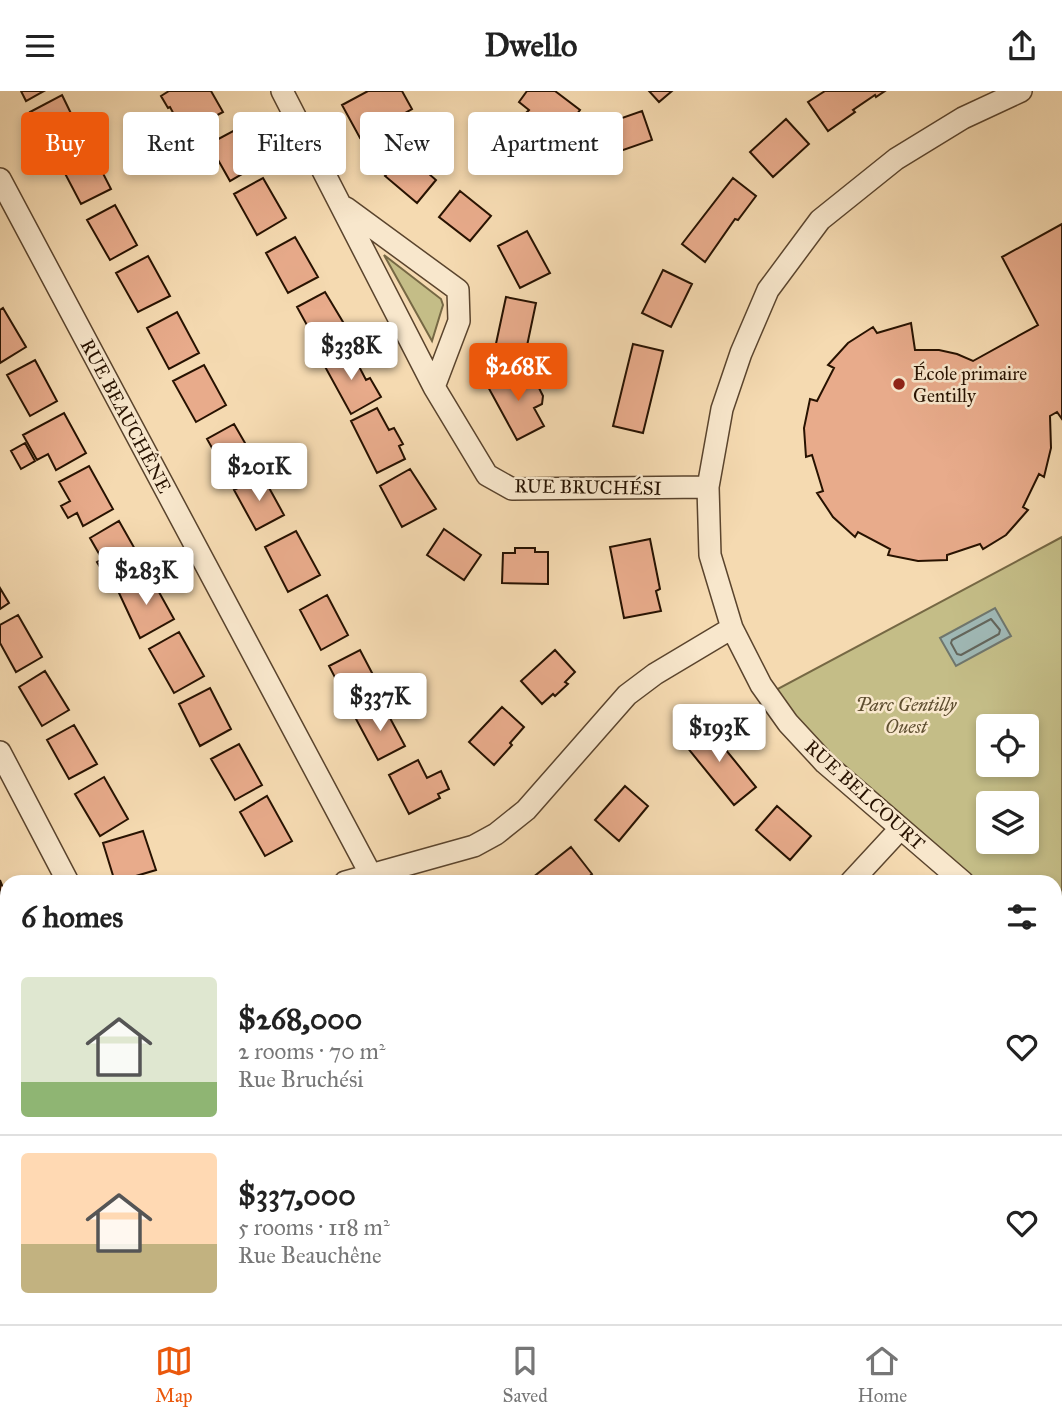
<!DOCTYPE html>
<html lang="en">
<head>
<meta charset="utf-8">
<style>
  :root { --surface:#fff; --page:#f2f2f2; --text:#222; --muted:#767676; --line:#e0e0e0; --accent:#ea580c }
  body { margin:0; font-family:"IM FELL Great Primer",serif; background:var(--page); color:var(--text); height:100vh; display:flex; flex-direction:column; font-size:26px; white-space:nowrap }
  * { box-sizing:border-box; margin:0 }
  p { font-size:23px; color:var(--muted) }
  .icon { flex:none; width:38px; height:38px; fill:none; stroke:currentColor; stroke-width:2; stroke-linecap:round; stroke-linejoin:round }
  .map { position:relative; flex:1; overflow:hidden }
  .drawer { position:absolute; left:0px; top:784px; width:1062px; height:450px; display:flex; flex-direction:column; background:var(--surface); border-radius:21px 21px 0 0; box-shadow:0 4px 10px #0003 }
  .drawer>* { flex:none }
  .guide { position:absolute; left:21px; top:21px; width:700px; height:63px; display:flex; gap:14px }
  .tools { position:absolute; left:976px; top:623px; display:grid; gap:14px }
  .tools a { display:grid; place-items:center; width:63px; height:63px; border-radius:7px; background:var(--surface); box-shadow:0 4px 10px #0003; font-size:35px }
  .price { position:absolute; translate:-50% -60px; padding:0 16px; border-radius:7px; background:#fff; color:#222; font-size:23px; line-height:46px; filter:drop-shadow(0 2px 4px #0008) }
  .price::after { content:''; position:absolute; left:50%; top:42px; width:21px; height:16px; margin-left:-10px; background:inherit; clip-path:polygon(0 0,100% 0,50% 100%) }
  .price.on { background:var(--accent); color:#fff }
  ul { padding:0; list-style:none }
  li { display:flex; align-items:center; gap:21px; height:175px; padding:0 21px }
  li+li { border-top:2px solid var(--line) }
  li span { display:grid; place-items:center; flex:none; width:196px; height:140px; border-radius:7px; color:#555 }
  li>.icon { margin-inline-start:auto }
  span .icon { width:84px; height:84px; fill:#fffc; stroke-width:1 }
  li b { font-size:30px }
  h2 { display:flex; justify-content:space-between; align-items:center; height:84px; padding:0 21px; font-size:30px }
  .tag { padding:0 24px; border-radius:7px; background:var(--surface); box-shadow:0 4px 10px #0003; font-size:24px; line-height:63px }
  .tag.on { background:var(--accent); color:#fff }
  header { display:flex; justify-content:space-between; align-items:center; height:91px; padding:0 21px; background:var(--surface); font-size:32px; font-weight:800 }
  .tab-bar { display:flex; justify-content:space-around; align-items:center; height:98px; border-top:2px solid var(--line); background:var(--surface); font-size:19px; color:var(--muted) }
  .tab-bar a { display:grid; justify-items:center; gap:4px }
  .tab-bar .on { color:var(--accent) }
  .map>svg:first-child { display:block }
  .green { fill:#c4bd87; stroke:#766844; stroke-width:2; fill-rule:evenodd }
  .water { fill:#9fb8b5; stroke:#6f766d; stroke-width:2 }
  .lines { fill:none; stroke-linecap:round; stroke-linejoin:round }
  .shore { stroke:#63655b; stroke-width:2 }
  .building { fill:#e8ab8b; stroke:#271201; stroke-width:2 }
  .minor-casing { stroke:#5a442d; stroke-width:24 }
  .minor { stroke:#f8e7cc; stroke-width:21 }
  .poi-dot { fill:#8f2418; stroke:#f8e7cc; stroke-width:2.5 }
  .labels { text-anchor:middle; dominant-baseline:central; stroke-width:5; stroke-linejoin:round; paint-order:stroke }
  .poi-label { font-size:19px; fill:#271201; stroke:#f8e7cc; text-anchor:start }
  .street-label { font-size:19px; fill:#271201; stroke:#f8e7cc }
  .park-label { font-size:19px; font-style:italic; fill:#5e4e30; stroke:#f8e7cc }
</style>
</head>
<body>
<header><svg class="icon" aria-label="menu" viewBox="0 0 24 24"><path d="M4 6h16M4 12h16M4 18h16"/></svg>Dwello<svg class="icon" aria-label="share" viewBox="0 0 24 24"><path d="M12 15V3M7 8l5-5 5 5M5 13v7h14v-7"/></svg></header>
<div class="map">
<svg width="1062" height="1233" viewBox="0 0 1062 1233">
  <rect width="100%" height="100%" fill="#f5dab1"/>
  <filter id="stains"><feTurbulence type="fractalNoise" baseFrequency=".00286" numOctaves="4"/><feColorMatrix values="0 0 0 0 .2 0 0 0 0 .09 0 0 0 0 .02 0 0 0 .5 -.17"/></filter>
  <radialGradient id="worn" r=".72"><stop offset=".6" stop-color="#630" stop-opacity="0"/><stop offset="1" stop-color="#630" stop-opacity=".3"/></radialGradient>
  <path class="green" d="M384 164 441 208 443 214 432 250Z
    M1062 446V835L1055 833V791H978L875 708 827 664 772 601ZM989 635H1027V674H989ZM989 712H1027V751H989Z"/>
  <path class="water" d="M995 517 1011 545 956 575 940 547Z"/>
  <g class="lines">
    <path class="shore" d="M991 528 1000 539 999 543 961 564 957 563 951 552 952 549Z"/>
  </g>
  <path class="building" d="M21 0H44L26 10Z
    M169 0H211L223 21 184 42 170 16 168 17 161 5Z
    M368 0H402L412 18 360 47 342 14Z
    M527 0H555L580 19 560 45 527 21 529 19 519 11Z
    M649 0H672L659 11Z
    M825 0H885L876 6 875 4 853 19 855 21 828 40 808 11Z
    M62 4 83 47 52 63 30 21Z
    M642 20 652 49 606 65 596 36Z
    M786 28 809 53 773 86 750 61Z
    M235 39 246 58 249 56 259 73 230 90 209 53Z
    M90 57 111 98 81 113 60 73Z
    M405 62 436 89 417 112 385 85Z
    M263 87 286 127 257 144 234 103Z
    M733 87 756 105 738 129 735 128 705 171 682 153Z
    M460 100 491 125 470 150 439 126Z
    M115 114 137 154 110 169 87 129Z
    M1062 133V328L1057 321 1050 325 1051 357 1044 386 1039 383 1023 416 1028 419 1006 444 983 458 980 453 947 464V469L918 470 888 464 890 458 858 441 855 446 833 426 817 402 823 400 812 364 806 366 804 337 810 308 817 310 834 277 828 274 848 252 873 236 877 242 911 232 915 259H939L957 263 973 270 1038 234 1002 166Z
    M527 140 550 182 520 197 498 155Z
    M295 146 318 186 288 202 266 162Z
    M148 165 170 205 138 221 116 182Z
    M663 179 692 193 671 236 642 222Z
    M325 201 349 241 346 242 352 253 325 267 297 216Z
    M506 206 536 212 524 269 494 262Z
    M3 217 26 256 0 272V219Z
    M177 221 199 262 169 278 147 237Z
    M633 253 663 260 643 342 613 335Z
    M350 258 366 289 370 287 381 306 351 323 323 272Z
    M35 269 57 310 30 325 7 284Z
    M204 274 226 314 196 331 173 290Z
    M514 280 521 292 527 289 536 291 543 305 542 313 534 317 544 335 517 349 487 294Z
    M377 317 389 339 394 337 403 353 399 355 405 368 377 382 351 330Z
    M64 322 86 362 56 379 48 363 37 369 23 344Z
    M234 333 256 371 229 387 207 348Z
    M25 352 35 370 21 378 11 360Z
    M89 375 113 418 83 435 77 422 68 427 61 415 70 410 59 391Z
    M410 378 436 418 402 436 380 395Z
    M262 384 284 424 256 439 234 399Z
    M119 430 144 474 110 493 97 471 102 468 90 447Z
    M444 438 481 464 464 489 427 464Z
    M296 440 320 484 288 501 265 456Z
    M650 448 660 498 656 500 661 520 624 527 610 456Z
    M515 457H535V461H548V493L502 492 503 462H515Z
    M150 485 174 528 140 547 119 502Z
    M0 497 9 512 0 518Z
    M327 504 348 544 321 559 300 519Z
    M18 524 42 566 16 581 0 552V534Z
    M179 541 204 585 174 602 149 558Z
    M360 559 381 599 350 615 329 575Z
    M555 559 575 581 565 591 568 593 555 605 553 603 542 613 521 590Z
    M45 580 69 619 42 635 19 596Z
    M210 597 231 638 200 655 179 613Z
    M383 614 405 655 378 669 356 628Z
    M502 616 524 636 510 652 512 654 494 674 469 651Z
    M704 632 756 696 734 714 682 650Z
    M74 634 97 673 69 688 47 649Z
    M239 653 262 694 235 709 211 668Z
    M418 669 427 687 441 680 449 698 438 703 440 707 409 723 389 684Z
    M104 686 128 728 100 745 75 703Z
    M625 695 648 715 619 750 595 729Z
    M267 705 292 750 265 765 240 721Z
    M777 715 811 745 790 769 756 739Z
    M143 740 156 779 136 785 138 791H115L103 752Z
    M571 756 592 783 583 791H527Z
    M0 789 7 807V820L0 823Z
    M1055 920 1062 922V950L1055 949Z
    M7 939V972L0 973V941Z
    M1055 1049 1062 1050V1093L1055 1092Z
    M85 1227H119L121 1233H87Z
    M184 1227H223V1231L185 1233Z
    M499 1227H547L546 1233H498Z
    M719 1227H768L771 1233H722Z"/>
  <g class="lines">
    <g class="minor-casing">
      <path id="minor" d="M282 0 434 296 487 384 512 398 708 396
        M0 88 371 784
        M346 117 458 199 459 230 434 296
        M0 661 68 791
        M345 791 474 755 496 743 526 719 627 604 655 583 732 537
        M851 791 900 738
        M963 791 825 672 788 632 761 594 732 537 710 464 708 396 722 318 741 262 768 199 820 129 896 68 963 27 1021 0
        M1055 842 1062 845
        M0 879 7 877
        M1055 1154 1062 1155
        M0 1174 7 1172
        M1055 1206 1062 1205
        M46 1227 48 1233
        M849 1227 860 1233
        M940 1233 967 1227"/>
    </g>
    <use href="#minor" class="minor"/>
  </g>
  <circle class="poi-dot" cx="899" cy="293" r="7"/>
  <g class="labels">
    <g class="poi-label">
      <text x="913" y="282">École primaire<tspan x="913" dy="22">Gentilly</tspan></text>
    </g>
    <g class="street-label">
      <text transform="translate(126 325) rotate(62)">RUE BEAUCHÊNE</text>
      <text transform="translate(588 396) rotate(1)">RUE BRUCHÉSI</text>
      <text transform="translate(865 704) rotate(42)">RUE BELCOURT</text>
    </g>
    <g class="park-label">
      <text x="906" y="613">Parc Gentilly<tspan x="906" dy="22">Ouest</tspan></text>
    </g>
  </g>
  <rect width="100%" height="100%" filter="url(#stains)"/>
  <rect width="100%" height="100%" fill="url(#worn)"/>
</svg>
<div class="tools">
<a><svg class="icon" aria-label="locate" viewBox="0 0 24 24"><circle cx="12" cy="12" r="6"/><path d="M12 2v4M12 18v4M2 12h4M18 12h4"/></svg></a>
<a><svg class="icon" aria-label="layers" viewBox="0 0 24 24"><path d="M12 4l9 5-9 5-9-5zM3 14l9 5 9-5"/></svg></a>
</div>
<b class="price" style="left:351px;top:291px">$338K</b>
<b class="price on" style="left:518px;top:312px">$268K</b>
<b class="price" style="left:259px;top:412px">$201K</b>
<b class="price" style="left:146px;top:516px">$283K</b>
<b class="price" style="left:380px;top:642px">$337K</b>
<b class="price" style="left:719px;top:673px">$193K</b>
<div class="guide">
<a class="tag on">Buy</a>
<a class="tag">Rent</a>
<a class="tag">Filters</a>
<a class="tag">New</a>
<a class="tag">Apartment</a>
</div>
<section class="drawer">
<h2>6 homes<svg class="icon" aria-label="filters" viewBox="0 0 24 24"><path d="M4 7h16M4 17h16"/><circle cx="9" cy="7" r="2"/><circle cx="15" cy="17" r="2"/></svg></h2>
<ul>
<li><span style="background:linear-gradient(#dfe7d0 75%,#8fb573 0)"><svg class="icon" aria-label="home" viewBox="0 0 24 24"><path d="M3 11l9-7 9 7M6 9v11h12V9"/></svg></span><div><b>$268,000</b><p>2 rooms · 70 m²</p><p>Rue Bruchési</p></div><svg class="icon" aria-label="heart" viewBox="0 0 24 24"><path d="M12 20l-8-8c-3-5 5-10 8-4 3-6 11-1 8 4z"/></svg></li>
<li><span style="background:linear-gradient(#ffd9b3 65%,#c2b280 0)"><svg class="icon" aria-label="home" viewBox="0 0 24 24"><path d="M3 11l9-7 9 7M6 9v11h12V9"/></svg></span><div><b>$337,000</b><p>5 rooms · 118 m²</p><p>Rue Beauchêne</p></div><svg class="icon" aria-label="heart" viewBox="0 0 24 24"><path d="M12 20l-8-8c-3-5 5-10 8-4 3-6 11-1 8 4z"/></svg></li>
</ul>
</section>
</div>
<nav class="tab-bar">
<a class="on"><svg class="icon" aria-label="map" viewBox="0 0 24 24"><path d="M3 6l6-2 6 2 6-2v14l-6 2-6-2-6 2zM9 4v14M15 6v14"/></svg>Map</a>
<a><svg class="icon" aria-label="saved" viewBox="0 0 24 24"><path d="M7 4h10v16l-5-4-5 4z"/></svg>Saved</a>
<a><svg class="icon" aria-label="home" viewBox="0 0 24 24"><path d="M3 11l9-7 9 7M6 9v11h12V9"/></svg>Home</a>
</nav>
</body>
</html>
